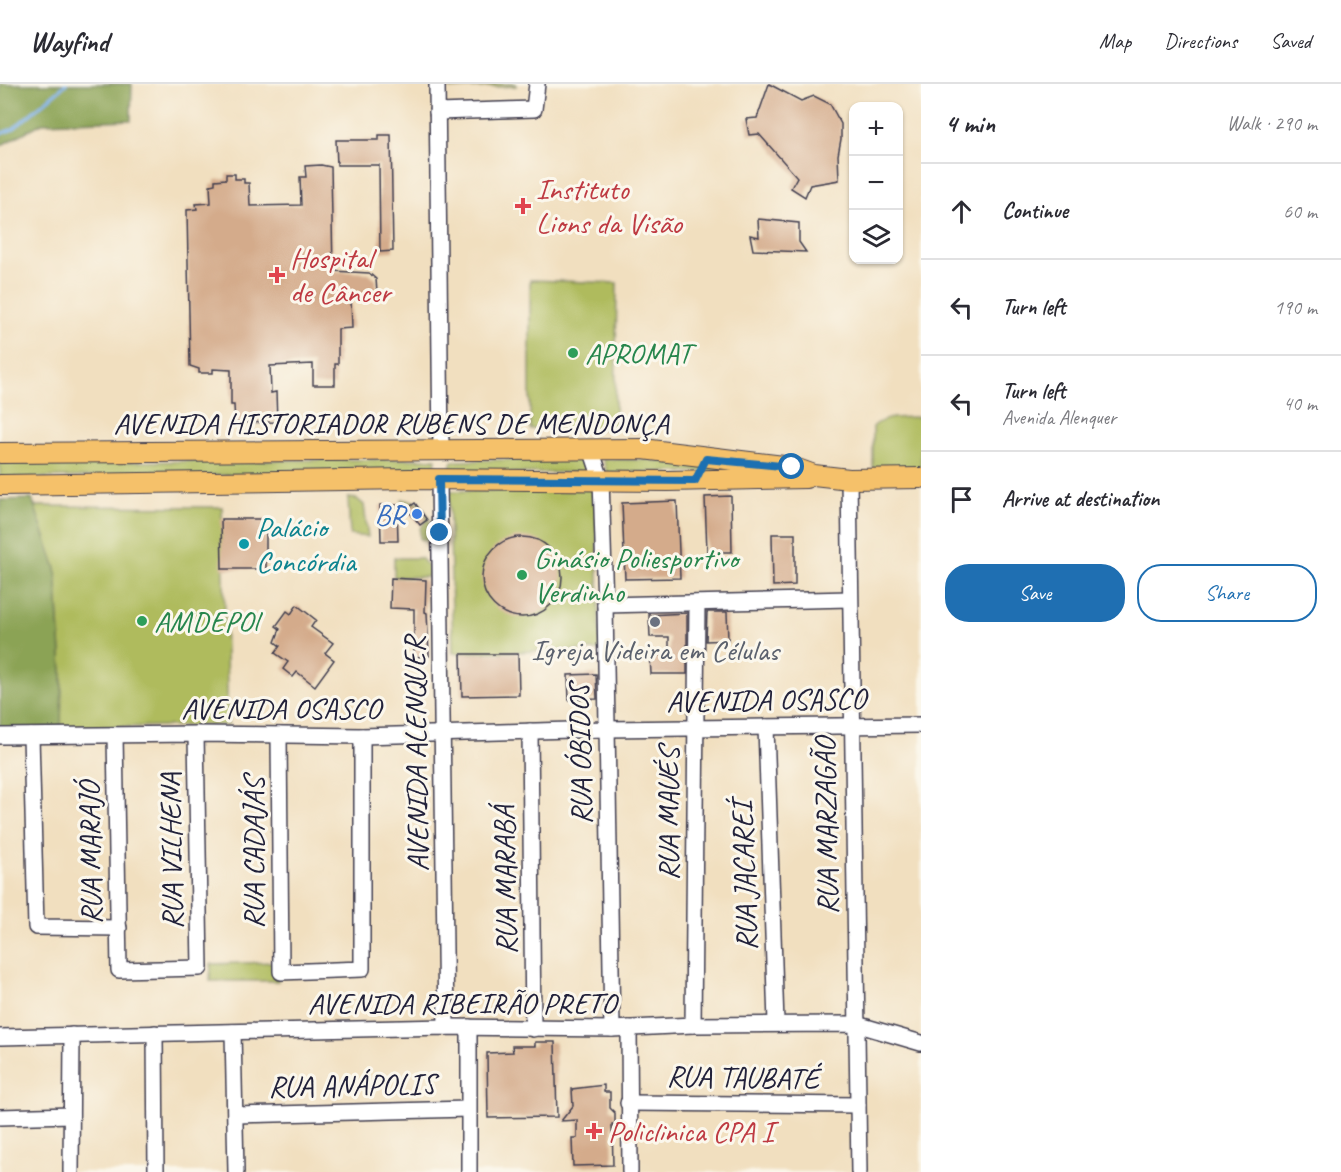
<!DOCTYPE html>
<meta charset="utf-8">
<style>
:root{--surface:#fff;--page:#f2f2f3;--text:#2b2b33;--muted:#7c7c81;--line:#e1e1e2;--accent:#1f6fb2}
body{margin:0;font-family:Caveat,sans-serif;background:var(--page);color:var(--text)}
.controls{position:absolute;right:18px;top:18px;display:grid;overflow:hidden;border-radius:12px;box-shadow:0 2px 4px #0004}
.controls button{width:54px;height:54px;display:grid;place-items:center;padding:0;border:0;border-bottom:2px solid var(--line);background:var(--surface);color:var(--text);font:30px sans-serif}
.stop{position:absolute;width:18px;height:18px;margin:-14px;border:4px solid #1f6fb2;border-radius:50%;background:#fff}
.stop.end{background:#1f6fb2;border-color:#fff;box-shadow:0 2px 6px #0008}
.list{margin:0;padding:0;list-style:none}
h2{display:flex;justify-content:space-between;align-items:center;height:78px;margin:0;padding:0 24px;font-size:26px}
h2 small{font-size:20px;font-weight:400;color:var(--muted)}
.list li{display:grid;grid-template-columns:39px 1fr auto;gap:18px;align-items:center;box-sizing:border-box;height:96px;padding:0 24px;border-top:2px solid var(--line)}
.list b{display:block;font-size:22px;white-space:nowrap}
.list p{margin:0;font-size:20px;white-space:nowrap;color:var(--muted)}
.list em{font-size:20px;font-style:normal;color:var(--muted)}
.actions{display:flex;gap:12px;padding:18px 24px}
.actions a{flex:1;padding:14px 0;border:2px solid var(--accent);border-radius:24px;text-align:center;font-size:21px;color:var(--accent)}
.actions .main{background:var(--accent);color:#fff}
.icon{flex:none;width:33px;height:33px;fill:none;stroke:currentColor;stroke-width:2;stroke-linecap:round;stroke-linejoin:round}
.map{position:relative;flex:none;width:921px;height:1088px;overflow:hidden}
header{display:flex;align-items:center;gap:36px;box-sizing:border-box;height:84px;padding:0 30px;background:var(--surface);border-bottom:2px solid var(--line)}
header strong{font-size:28px}
nav{display:flex;gap:33px;margin-inline-start:auto;font-size:21px}
main{display:flex}
aside{flex:1;background:var(--surface)}
.map>svg:first-child{display:block}
</style>
<header>
<strong>Wayfind</strong>
<nav><a>Map</a><a>Directions</a><a>Saved</a></nav>
</header>
<main>
<div class="map">
<svg width="921" height="1088" viewBox="0 0 921 1088">
<rect width="100%" height="100%" fill="#fbf7ec"/>
<filter id="ink" filterUnits="userSpaceOnUse"><feTurbulence type="fractalNoise" baseFrequency=".0167" numOctaves="2"/><feDisplacementMap in="SourceGraphic" scale="12" xChannelSelector="R" yChannelSelector="G"/><feConvolveMatrix kernelMatrix="1 2 1 2 8 2 1 2 1" color-interpolation-filters="sRGB"/></filter>
<filter id="wash" filterUnits="userSpaceOnUse"><feTurbulence type="fractalNoise" baseFrequency=".008" numOctaves="4" result="noise"/><feDisplacementMap in="SourceGraphic" scale="24" xChannelSelector="R" yChannelSelector="G"/><feGaussianBlur stdDeviation="1.35" result="paint"/><feColorMatrix in="noise" values="0 0 0 0 0 0 0 0 0 0 0 0 0 0 0 0 0 1.4 0 .05"/><feComposite in="paint" operator="in"/></filter>
<g filter="url(#wash)">
<rect width="100%" height="100%" fill="#f1dfbf"/>
<g fill="#afbb5d" stroke="#686e4c" stroke-width="1.5">
<path d="M 450,0 L 516,0 L 516,2 L 450,5 Z"/>
<path d="M 530,196 L 617,199 L 615,345 L 530,345 Z"/>
<path d="M 921,333 L 921,387 L 876,386 L 873,383 L 873,343 C 884,331 905,334 921,333 Z"/>
<path d="M 583,374 L 588,376 L 590,388 L 448,390 L 452,377 Z"/>
<path d="M 436,375 L 434,389 L 0,394 L 0,379 Z"/>
<path d="M 603,375 L 650,376 L 743,387 L 607,389 Z"/>
<path d="M 596,405 L 600,566 L 453,569 L 449,407 Z"/>
<path d="M 348,414 L 357,415 L 364,421 L 368,453 L 350,451 Z"/>
<path d="M 402,415 L 419,419 L 429,433 L 431,452 L 427,456 L 420,455 L 420,445 L 427,436 L 415,419 L 407,425 L 402,422 Z"/>
<path d="M 34,422 L 222,423 L 228,641 L 61,644 L 62,589 L 56,485 Z"/>
<path d="M 394,474 L 421,474 L 429,483 L 429,493 L 394,493 Z"/>
<path d="M 277,878 L 278,897 L 210,897 L 211,880 Z"/>
</g>
<g fill="#8ba354" stroke="#566248" stroke-width="1.5">
<path d="M 0,0 L 132,0 L 131,36 L 42,39 L 0,62 Z"/>
<path d="M 32,415 L 56,485 L 62,589 L 61,644 L 0,652 L 0,416 Z"/>
</g>
<g fill="none" stroke-linecap="round" stroke-linejoin="round">
<path stroke="#80b3ed" stroke-width="3" d="M 0,50 L 13,45 L 66,0"/>
</g>
<g id="blocks">
<g fill="#d4ab8b">
<path d="M 769,0 L 801,17 L 814,12 L 830,20 L 841,40 L 841,55 L 838,71 L 839,96 L 810,101 L 805,113 L 791,104 L 797,93 L 759,50 L 749,51 L 746,35 L 757,34 Z"/>
<path d="M 379,51 L 391,51 L 393,167 L 380,168 L 379,81 L 337,81 L 336,56 L 379,56 Z"/>
<path d="M 321,81 L 331,83 L 333,187 L 369,189 L 376,195 L 377,208 L 367,216 L 351,215 L 352,244 L 338,245 L 338,280 L 335,280 L 335,301 L 313,301 L 313,280 L 270,282 L 271,309 L 276,308 L 277,338 L 235,339 L 234,321 L 231,321 L 231,286 L 213,285 L 213,289 L 199,289 L 199,285 L 190,282 L 187,126 L 197,125 L 196,120 L 211,119 L 210,101 L 215,100 L 215,96 L 226,95 L 226,90 L 235,90 L 235,95 L 244,95 L 244,99 L 249,99 L 250,122 L 301,121 L 300,93 L 306,93 L 305,82 Z"/>
<path d="M 758,135 L 799,139 L 799,158 L 806,168 L 753,166 L 750,151 L 759,153 Z"/>
<path d="M 731,412 L 732,468 L 707,468 L 705,413 Z"/>
<path d="M 677,417 L 680,494 L 625,495 L 622,419 Z"/>
<path d="M 415,419 L 427,436 L 420,441 L 407,425 Z"/>
<path d="M 380,421 L 397,421 L 398,457 L 381,457 Z"/>
<path d="M 221,435 L 266,435 L 266,485 L 222,485 Z"/>
<path d="M 772,450 L 795,450 L 795,501 L 773,502 Z"/>
<circle cx="522" cy="493" r="40"/>
<path d="M 391,494 L 426,496 L 425,528 L 427,529 L 429,572 L 414,573 L 414,525 L 390,524 Z"/>
<path d="M 297,521 L 316,536 L 311,543 L 333,559 L 325,569 L 334,576 L 315,602 L 297,588 L 293,593 L 283,585 L 288,578 L 275,569 L 280,562 L 275,558 L 280,545 L 276,542 L 287,527 L 291,530 Z"/>
<path d="M 707,528 L 727,528 L 728,556 L 706,557 Z"/>
<path d="M 687,529 L 687,590 L 651,590 L 650,571 L 669,571 L 669,553 L 650,553 L 649,531 Z"/>
<path d="M 461,570 L 518,570 L 519,611 L 462,612 Z"/>
<path d="M 596,590 L 597,615 L 569,616 L 568,591 Z"/>
<path d="M 535,958 L 555,958 L 557,1033 L 488,1034 L 487,969 L 513,968 L 512,962 L 535,962 Z"/>
<path d="M 604,1001 L 604,1008 L 610,1008 L 610,1024 L 615,1029 L 615,1040 L 612,1040 L 613,1081 L 573,1082 L 572,1054 L 577,1054 L 577,1036 L 561,1037 L 573,1022 L 572,1005 Z"/>
</g>
</g>
</g>
<g filter="url(#ink)">
<use href="#blocks" fill-opacity="0" stroke="#413e4f" stroke-width="1.5"/>
<g fill="none" stroke-linecap="round" stroke-linejoin="round">
<defs>
<g id="minor">
<path d="M 437,0 L 441,367"/>
<path d="M 437,28 L 534,25 L 537,0"/>
<path d="M 591,365 L 601,395 L 605,521 L 612,945"/>
<path d="M 439,395 L 446,943"/>
<path d="M 849,395 L 859,1088"/>
<path d="M 605,521 L 850,515"/>
<path d="M 766,643 L 776,939"/>
<path d="M 530,647 L 533,945"/>
<path d="M 115,651 L 119,886 L 200,884 L 196,650"/>
<path d="M 279,651 L 281,888 L 362,885 L 362,652"/>
<path d="M 0,652 L 196,650 L 362,652 L 606,645 L 921,641"/>
<path d="M 31,652 L 36,843 L 119,844"/>
<path d="M 693,941 L 697,519"/>
<path d="M 629,944 L 630,1088"/>
<path d="M 233,948 L 236,1088"/>
<path d="M 155,949 L 156,1088"/>
<path d="M 0,953 L 446,943 L 612,945 L 693,941 L 856,940 L 921,959"/>
<path d="M 628,1019 L 858,1021"/>
<path d="M 237,1031 L 468,1025"/>
<path d="M 0,1033 L 71,1031"/>
<path d="M 71,1088 L 72,951"/>
<path d="M 469,1088 L 469,943"/>
</g>
<g id="major">
<path d="M 0,369 L 643,365 L 792,383 L 814,391 L 849,395 L 921,394"/>
<path d="M 0,401 L 410,395 L 668,397 L 806,394"/>
</g>
</defs>
<use href="#minor" stroke="#413e4f" stroke-width="18"/>
<use href="#major" stroke="#413e4f" stroke-width="22"/>
<use href="#minor" stroke="#fff" stroke-width="15"/>
<use href="#major" stroke="#f5c16b" stroke-width="20"/>
</g>
</g>
<g fill="none" stroke-linecap="round" stroke-linejoin="round" filter="url(#ink)">
<path stroke="#1f6fb2" stroke-width="8" d="M 440,449 L 439,395 L 695,397 L 706,375 L 792,383"/>
</g>
<g fill="#e0444e" stroke="#fbf7ec" stroke-width="2">
<path d="M520 113h6v6h6v6h-6v6h-6v-6h-6v-6h6z"/>
<path d="M274 182h6v6h6v6h-6v6h-6v-6h-6v-6h6z"/>
<path d="M591 1038h6v6h6v6h-6v6h-6v-6h-6v-6h6z"/>
</g>
<g fill="#2e9e5b" stroke="#fbf7ec" stroke-width="2">
<circle cx="573" cy="269" r="6"/>
<circle cx="522" cy="491" r="6"/>
<circle cx="142" cy="537" r="6"/>
</g>
<circle fill="#3f7fe0" stroke="#fbf7ec" stroke-width="2" cx="417" cy="430" r="6"/>
<circle fill="#0f9aa8" stroke="#fbf7ec" stroke-width="2" cx="244" cy="460" r="6"/>
<circle fill="#6b7280" stroke="#fbf7ec" stroke-width="2" cx="655" cy="538" r="6"/>
<g text-anchor="middle" stroke-width="6" stroke-linejoin="round" paint-order="stroke">
<g font-size="30" fill="#be3a42" stroke="#fbf7ec" text-anchor="start">
<text x="536" y="115">Instituto<tspan x="536" dy="34">Lions da Visão</tspan></text>
<text x="290" y="184">Hospital<tspan x="290" dy="34">de Câncer</tspan></text>
<text x="608" y="1057">Policlinica CPA I</text>
</g>
<g font-size="30" fill="#27864d" stroke="#fbf7ec" text-anchor="start">
<text x="585" y="279">APROMAT</text>
<text x="534" y="484">Ginásio Poliesportivo<tspan x="534" dy="34">Verdinho</tspan></text>
<text x="154" y="547">AMDEPOl</text>
</g>
<g font-size="30" fill="#22223b" stroke="#fbf7ec">
<text x="391" y="349">AVENIDA HISTORIADOR RUBENS DE MENDONÇA</text>
<text transform="translate(766 616) rotate(-1)" y="10">AVENIDA OSASCO</text>
<text x="281" y="634">AVENIDA OSASCO</text>
<text transform="translate(416 670) rotate(-91)" y="10">AVENIDA ALENQUER</text>
<text transform="translate(580 670) rotate(-91)" y="10">RUA ÓBIDOS</text>
<text transform="translate(668 730) rotate(-90)" y="10">RUA MAUÉS</text>
<text transform="translate(826 742) rotate(-91)" y="10">RUA MARZAGÃO</text>
<text transform="translate(171 767) rotate(-91)" y="10">RUA VILHENA</text>
<text transform="translate(90 769) rotate(-91)" y="10">RUA MARAJÓ</text>
<text transform="translate(253 769) rotate(-90)" y="10">RUA CADAJÁS</text>
<text transform="translate(744 792) rotate(-92)" y="10">RUA JACAREÍ</text>
<text transform="translate(505 796) rotate(-91)" y="10">RUA MARABÁ</text>
<text x="462" y="929">AVENIDA RIBEIRÃO PRETO</text>
<text transform="translate(743 993) rotate(1)" y="10">RUA TAUBATÉ</text>
<text transform="translate(352 1001) rotate(-1)" y="10">RUA ANÁPOLIS</text>
</g>
<g font-size="30" fill="#366cbe" stroke="#fbf7ec" text-anchor="end">
<text x="405" y="440">BR</text>
</g>
<g font-size="30" fill="#0d838f" stroke="#fbf7ec" text-anchor="start">
<text x="256" y="453">Palácio<tspan x="256" dy="34">Concórdia</tspan></text>
</g>
<g font-size="30" fill="#5b616d" stroke="#fbf7ec">
<text x="655" y="576">Igreja Videira em Células</text>
</g>
</g>
</svg>
<div class="controls">
<button>+</button>
<button>−</button>
<button><svg class="icon" aria-label="layers" viewBox="0 0 24 24"><path d="M12 4l9 5-9 5-9-5zM3 14l9 5 9-5"/></svg></button>
</div>
<div class="stop" style="left:792px;top:383px"></div>
<div class="stop end" style="left:440px;top:449px"></div>
</div>
<aside>
<h2>4 min<small>Walk · 290 m</small></h2>
<ul class="list">
<li><svg class="icon" aria-label="ahead" viewBox="0 0 24 24"><path d="M12 20V5M6 11l6-6 6 6"/></svg><div><b>Continue</b></div><em>60 m</em></li>
<li><svg class="icon" aria-label="left" viewBox="0 0 24 24"><path d="M17 20v-9H6M10 6l-5 5 5 5"/></svg><div><b>Turn left</b></div><em>190 m</em></li>
<li><svg class="icon" aria-label="left" viewBox="0 0 24 24"><path d="M17 20v-9H6M10 6l-5 5 5 5"/></svg><div><b>Turn left</b><p>Avenida Alenquer</p></div><em>40 m</em></li>
<li><svg class="icon" aria-label="arrive" viewBox="0 0 24 24"><path d="M6 21V4h12l-3 4 3 4H6"/></svg><div><b>Arrive at destination</b></div></li>
</ul>
<div class="actions"><a class="main">Save</a><a>Share</a></div>
</aside>
</main>
